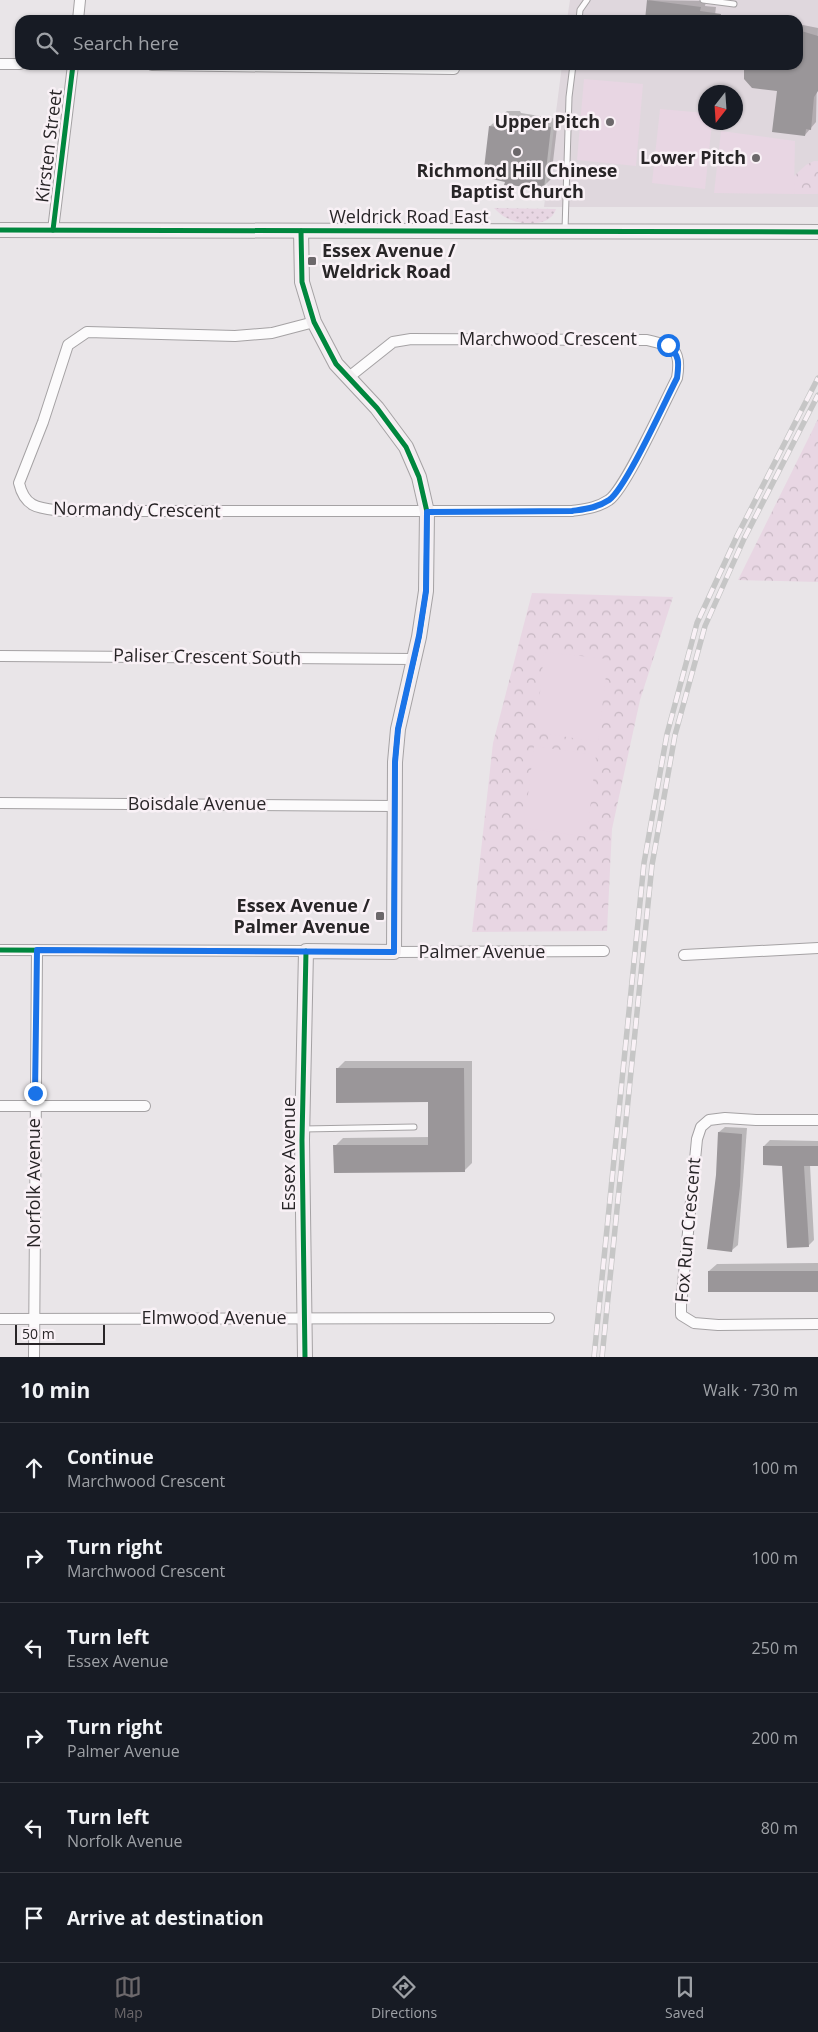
<!DOCTYPE html>
<meta charset="utf-8">
<style>
:root{--surface:#171b24;--page:#242831;--text:#f1f3f6;--muted:#9ea1a6;--line:#363941;--accent:#6c686b}
body{margin:0;font-family:"Open Sans",sans-serif;background:var(--page);color:var(--text)}
.compass{position:absolute;left:698px;top:85px;width:45px;height:45px;border-radius:50%;background:var(--surface);box-shadow:0 1px 4px #0004;rotate:197deg}
.scale{position:absolute;left:15px;bottom:12px;width:90px;box-sizing:border-box;padding-left:5px;border:2px solid #282527;border-top:0;font-size:14px;line-height:18px;white-space:nowrap;color:#282527;-webkit-text-stroke:4px #f9f1f6;paint-order:stroke}
.stop{position:absolute;width:15px;height:15px;margin:-11px;border:4px solid #1a73e8;border-radius:50%;background:#fff}
.stop.end{background:#1a73e8;border-color:#fff;box-shadow:0 1px 5px #0008}
.list{margin:0;padding:0;list-style:none}
h2{display:flex;justify-content:space-between;align-items:center;height:65px;margin:0;padding:0 20px;font-size:21px}
h2 small{font-size:16px;font-weight:400;color:var(--muted)}
.list li{display:grid;grid-template-columns:32px 1fr auto;gap:15px;align-items:center;box-sizing:border-box;height:90px;padding:0 20px;border-top:1px solid var(--line)}
.list b{display:block;font-size:19px;white-space:nowrap}
.list p{margin:0;font-size:16px;white-space:nowrap;color:var(--muted)}
.list em{font-size:16px;font-style:normal;color:var(--muted)}
.icon{flex:none;width:28px;height:28px;fill:none;stroke:currentColor;stroke-width:2;stroke-linecap:round;stroke-linejoin:round}
.map{position:relative;flex:none;width:818px;height:1357px;overflow:hidden}
.search{position:absolute;background:var(--surface);box-shadow:0 1px 4px #0004;left:15px;right:15px;top:15px;height:55px;display:flex;align-items:center;gap:12px;box-sizing:border-box;padding:0 18px;border-radius:15px;color:var(--muted);font-size:19px}
.sheet{height:605px;background:var(--surface)}
nav{display:flex;justify-content:space-around;align-items:center;box-sizing:border-box;height:70px;border-top:1px solid var(--line);background:var(--surface);font-size:14px;color:var(--muted)}
nav a{display:grid;justify-items:center;gap:2px}
nav .on{color:var(--accent)}
.map>svg:first-child{display:block}
</style>
<div class="map">
<svg width="818" height="1357" viewBox="0 0 818 1357">
<defs>
<pattern id="grass-dots" width="8" height="8" patternUnits="userSpaceOnUse" patternTransform="scale(1.25)"><rect width="8" height="8" fill="#e8d6e3"/><path d="M2 2h.1M6 6h.1" fill="none" stroke="#c7b8c3" stroke-width="1.8" stroke-linecap="round"/></pattern>
<pattern id="park-crowns" width="20" height="18" patternUnits="userSpaceOnUse" patternTransform="scale(1.25)"><rect width="20" height="18" fill="#e8d6e3"/><path d="M2 6a3 3 0 1 1 6 0M12 15a3 3 0 1 1 6 0" fill="none" stroke="#c7b8c3"/></pattern>
</defs>
<rect width="100%" height="100%" fill="#e9e5e8"/>
<path fill="#dfd7dd" fill-rule="evenodd" d="M 570,0 L 818,0 L 818,207 L 544,207 L 562,65 L 798,65 L 798,20 L 567,20 ZM 706,92 L 736,92 L 736,122 L 706,122 Z"/>
<path fill="url(#grass-dots)" d="M 494,208 L 556,209 C 551,227 521,226 507,218 C 502,216 498,212 494,208 Z"/>
<g fill="url(#park-crowns)">
<path d="M 814,161 L 818,161 L 818,194 L 794,194 L 794,176 L 806,165 Z"/>
<path d="M 818,419 L 818,582 L 738,580 Z"/>
<path d="M 532,593 L 673,597 L 640,700 L 612,829 L 607,931 L 472,932 L 493,743 Z"/>
</g>
<g fill="#e8d6e3">
<path d="M 584,79 L 643,84 L 636,166 L 577,160 Z"/>
<path d="M 660,109 L 705,113 L 706,122 L 712,123 L 705,189 L 652,183 Z"/>
<path d="M 721,131 L 795,141 L 794,194 L 714,193 Z"/>
<path d="M 544,652 L 608,659 L 598,742 L 536,732 Z"/>
<path d="M 534,746 L 596,755 L 587,837 L 524,828 Z"/>
</g>
<g fill="#0003">
<path d="M 649,0 L 706,1 L 705,6 L 716,7 L 715,15 L 756,20 L 646,20 Z"/>
<path d="M 798,24 L 818,28 L 816,122 L 805,135 L 778,90 L 745,69 L 717,65 L 798,65 Z"/>
<path d="M 507,111 L 520,111 L 521,113 L 558,119 L 551,179 L 543,187 L 490,126 Z"/>
<path d="M 345,1061 L 472,1061 L 472,1163 L 464,1171 L 335,1146 L 343,1138 L 430,1137 L 429,1101 L 337,1069 Z"/>
<path d="M 725,1127 L 747,1128 L 738,1245 L 732,1250 L 717,1175 L 719,1132 Z"/>
<path d="M 770,1140 L 818,1141 L 818,1165 L 810,1165 L 814,1240 L 808,1246 L 784,1164 L 764,1146 Z"/>
<path d="M 818,1263 L 818,1290 L 709,1271 L 717,1264 Z"/>
</g>
<g fill="#9a9699">
<path d="M 647,0 L 701,7 L 700,11 L 721,14 L 720,20 L 645,20 Z"/>
<path d="M 798,30 L 818,36 L 818,91 L 814,97 L 811,130 L 806,129 L 805,136 L 772,132 L 777,91 L 752,88 L 744,79 L 744,65 L 798,65 Z"/>
<path d="M 498,118 L 509,120 L 512,118 L 514,121 L 551,127 L 544,188 L 504,185 L 505,182 L 483,177 L 489,126 L 497,127 Z"/>
<path d="M 336,1068 L 464,1068 L 465,1172 L 334,1173 L 333,1145 L 428,1145 L 428,1102 L 336,1103 Z"/>
<path d="M 718,1132 L 742,1134 L 740,1186 L 732,1252 L 707,1249 L 716,1175 Z"/>
<path d="M 763,1146 L 818,1146 L 818,1166 L 804,1166 L 809,1247 L 787,1248 L 782,1166 L 763,1165 Z"/>
<rect x="708" y="1271" width="110" height="21"/>
</g>
<g fill="none" stroke-linecap="round" stroke-linejoin="round">
<defs>
<g id="lane">
<path d="M 703,0 L 734,4"/>
<path d="M 579,20 L 580,10 L 587,0"/>
<path d="M 565,230 L 569,97 L 573,65"/>
<path d="M 303,1129 L 414,1127"/>
</g>
<g id="street">
<path d="M 78,20 L 80,0"/>
<path d="M 0,64 L 20,64"/>
<path d="M 152,65 L 454,69"/>
<path d="M 53,230 L 73,65"/>
<path d="M 314,322 L 272,333 L 235,336 L 87,332 L 68,345 L 43,422 L 19,483 C 25,509 40,508 63,511 L 572,511 C 585,509 597,508 609,500 C 626,488 665,401 677,378 C 682,349 673,346 647,340 L 411,339 L 393,342 L 349,377"/>
<path d="M 0,656 L 413,659"/>
<path d="M 0,803 L 394,806"/>
<path d="M 0,950 L 306,951"/>
<path d="M 394,952 L 604,951"/>
<path d="M 684,955 L 818,948"/>
<path d="M 0,1106 L 145,1106"/>
<path d="M 818,1120 L 756,1120 L 725,1118 L 709,1120 L 701,1127 L 697,1139 L 681,1305 L 681,1315 L 694,1323 L 718,1325 L 818,1324"/>
<path d="M 0,1319 L 549,1318"/>
<path d="M 34,1357 L 37,950"/>
</g>
<g id="secondary">
<path d="M 0,230 L 818,232"/>
<path d="M 301,231 L 302,282 L 314,322 L 336,364 L 377,408 L 406,447 L 419,477 L 427,512 L 426,591 L 419,637 L 398,729 L 395,762 L 394,952 L 306,951 L 302,1140 L 305,1357"/>
</g>
</defs>
<use href="#lane" stroke="#a5a2a4" stroke-width="7"/>
<use href="#street" stroke="#a5a2a4" stroke-width="12"/>
<use href="#secondary" stroke="#a5a2a4" stroke-width="16"/>
<use href="#lane" stroke="#fcfbfc" stroke-width="5"/>
<use href="#street" stroke="#fcfbfc" stroke-width="10"/>
<use href="#secondary" stroke="#f2eef1" stroke-width="14"/>
<defs>
<g id="rail">
<path d="M 594,1357 L 644,863 L 667,734 L 697,623 L 737,536 L 818,378"/>
<path d="M 602,1357 L 652,865 L 675,735 L 705,626 L 744,539 L 818,395"/>
</g>
</defs>
<use href="#rail" stroke="#c6c6c6" stroke-width="5.5"/>
<use href="#rail" stroke="#f9f1f6" stroke-width="4" stroke-dasharray="11" stroke-linecap="butt"/>
<defs>
<g id="cycleway">
<path d="M 0,230 L 818,232"/>
<path d="M 53,230 L 73,65"/>
<path d="M 0,950 L 394,952 L 395,762 L 398,729 L 419,637 L 426,591 L 427,512 L 419,477 L 406,447 L 377,408 L 336,364 L 314,322 L 302,282 L 301,231"/>
<path d="M 305,1357 L 302,1140 L 306,951"/>
</g>
</defs>
<use href="#cycleway" stroke="#f9f1f6" stroke-width="8"/>
<use href="#cycleway" stroke="#00873e" stroke-width="5"/>
</g>
<g fill="none" stroke-linecap="round" stroke-linejoin="round">
<path stroke="#1a73e8" stroke-width="6" d="M 35,1093 L 37,950 L 394,952 L 395,762 L 398,729 L 419,636 L 426,591 L 427,512 L 572,511 C 585,509 597,508 609,500 C 626,488 665,401 677,378 C 679,363 680,356 668,345"/>
</g>
<g fill="#6c686b" stroke="#f9f1f6" stroke-width="2">
<circle cx="610" cy="122" r="5"/>
<circle cx="517" cy="152" r="5"/>
<circle cx="756" cy="158" r="5"/>
<rect x="307" y="256" width="10" height="10" rx="2.5"/>
<rect x="375" y="911" width="10" height="10" rx="2.5"/>
</g>
<g text-anchor="middle" stroke-width="5" stroke-linejoin="round" paint-order="stroke">
<g font-size="18" font-weight="bold" fill="#282527" stroke="#f9f1f6" text-anchor="end">
<text x="600" y="128">Upper Pitch</text>
<text x="746" y="164">Lower Pitch</text>
<text x="517" y="177" text-anchor="middle">Richmond Hill Chinese<tspan x="517" dy="21">Baptist Church</tspan></text>
<text x="322" y="257" text-anchor="start">Essex Avenue /<tspan x="322" dy="21">Weldrick Road</tspan></text>
<text x="370" y="912">Essex Avenue /<tspan x="370" dy="21">Palmer Avenue</tspan></text>
</g>
<g font-size="18" fill="#282527" stroke="#f9f1f6">
<text transform="translate(49 146) rotate(-83)" y="6">Kirsten Street</text>
<text x="409" y="223">Weldrick Road East</text>
<text x="548" y="345">Marchwood Crescent</text>
<text transform="translate(137 510) rotate(1)" y="6">Normandy Crescent</text>
<text transform="translate(207 657) rotate(1)" y="6">Paliser Crescent South</text>
<text x="197" y="810">Boisdale Avenue</text>
<text x="482" y="958">Palmer Avenue</text>
<text transform="translate(289 1154) rotate(-90)" y="6">Essex Avenue</text>
<text transform="translate(34 1183) rotate(-90)" y="6">Norfolk Avenue</text>
<text transform="translate(688 1230) rotate(-85)" y="6">Fox Run Crescent</text>
<text x="214" y="1324">Elmwood Avenue</text>
</g>
</g>
</svg>
<svg class="compass" viewBox="-18 -18 36 36"><path d="M0-13l5 13h-10z" fill="#e53935"/><path d="M0 13l5-13h-10z" fill="#9ea1a6"/></svg>
<div class="scale">50 m</div>
<div class="stop" style="left:668px;top:345px"></div>
<div class="stop end" style="left:35px;top:1093px"></div>
<div class="search"><svg class="icon" aria-label="search" viewBox="0 0 24 24"><circle cx="10" cy="10" r="6"/><path d="M15 15l6 6"/></svg>Search here</div>
</div>
<section class="sheet">
<h2>10 min<small>Walk · 730 m</small></h2>
<ul class="list">
<li><svg class="icon" aria-label="ahead" viewBox="0 0 24 24"><path d="M12 20V5M6 11l6-6 6 6"/></svg><div><b>Continue</b><p>Marchwood Crescent</p></div><em>100 m</em></li>
<li><svg class="icon" aria-label="right" viewBox="0 0 24 24"><path d="M7 20v-9h11M14 6l5 5-5 5"/></svg><div><b>Turn right</b><p>Marchwood Crescent</p></div><em>100 m</em></li>
<li><svg class="icon" aria-label="left" viewBox="0 0 24 24"><path d="M17 20v-9H6M10 6l-5 5 5 5"/></svg><div><b>Turn left</b><p>Essex Avenue</p></div><em>250 m</em></li>
<li><svg class="icon" aria-label="right" viewBox="0 0 24 24"><path d="M7 20v-9h11M14 6l5 5-5 5"/></svg><div><b>Turn right</b><p>Palmer Avenue</p></div><em>200 m</em></li>
<li><svg class="icon" aria-label="left" viewBox="0 0 24 24"><path d="M17 20v-9H6M10 6l-5 5 5 5"/></svg><div><b>Turn left</b><p>Norfolk Avenue</p></div><em>80 m</em></li>
<li><svg class="icon" aria-label="arrive" viewBox="0 0 24 24"><path d="M6 21V4h12l-3 4 3 4H6"/></svg><div><b>Arrive at destination</b></div></li>
</ul>
</section>
<nav>
<a class="on"><svg class="icon" aria-label="map" viewBox="0 0 24 24"><path d="M3 6l6-2 6 2 6-2v14l-6 2-6-2-6 2zM9 4v14M15 6v14"/></svg>Map</a>
<a><svg class="icon" aria-label="directions" viewBox="0 0 24 24"><path d="M12 3l9 9-9 9-9-9zM9 14v-3h6M13 9l2 2-2 2"/></svg>Directions</a>
<a><svg class="icon" aria-label="saved" viewBox="0 0 24 24"><path d="M7 4h10v16l-5-4-5 4z"/></svg>Saved</a>
</nav>
